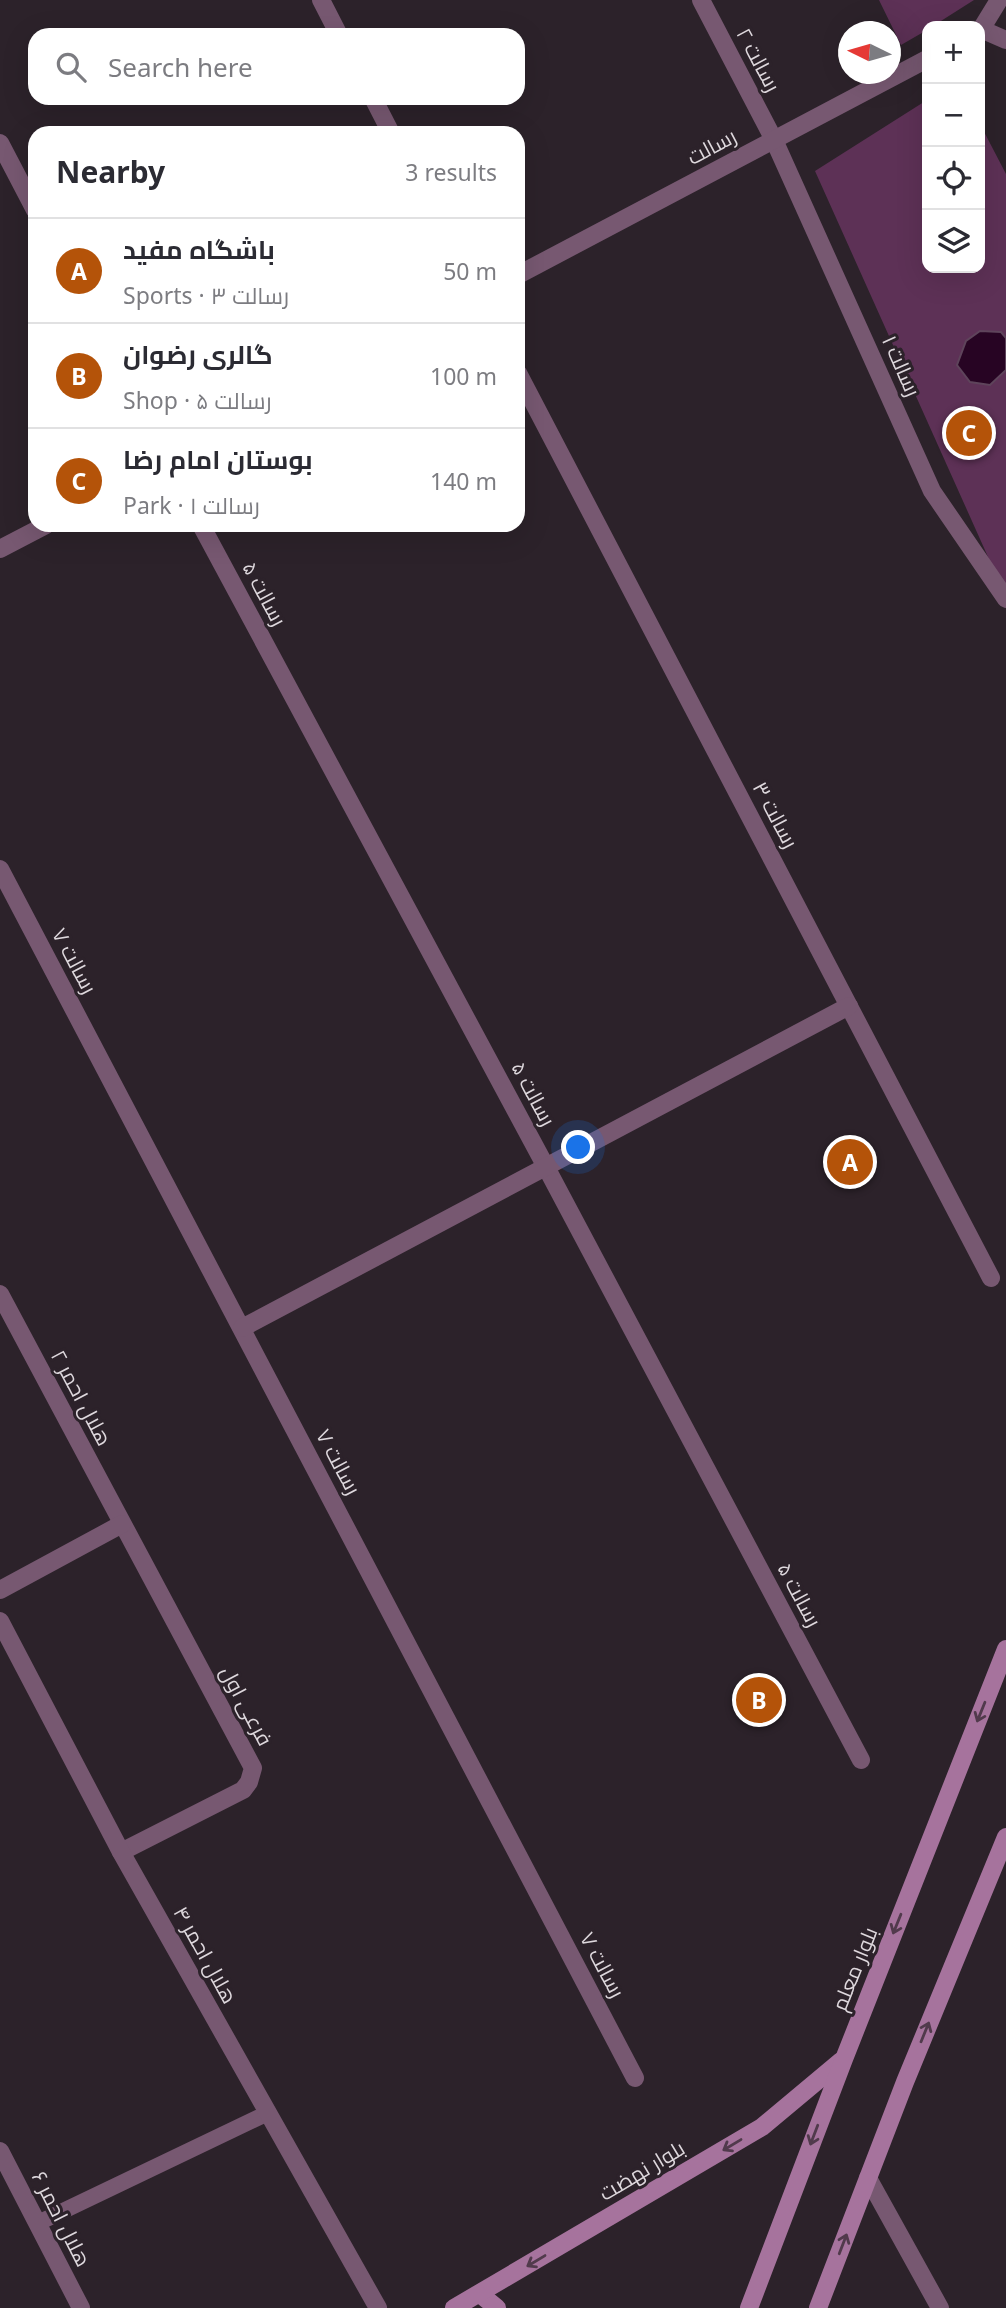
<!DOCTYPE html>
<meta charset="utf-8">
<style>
:root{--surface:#fff;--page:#f7f7f7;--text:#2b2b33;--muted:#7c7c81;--line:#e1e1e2;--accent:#b45309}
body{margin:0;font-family:"Noto Sans",Cairo,sans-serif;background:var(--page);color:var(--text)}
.controls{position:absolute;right:21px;top:21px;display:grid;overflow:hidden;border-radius:14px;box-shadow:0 7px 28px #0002}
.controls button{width:63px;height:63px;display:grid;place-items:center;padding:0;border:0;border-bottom:2px solid var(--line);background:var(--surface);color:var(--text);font:35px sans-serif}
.compass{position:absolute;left:838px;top:21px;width:63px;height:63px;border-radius:50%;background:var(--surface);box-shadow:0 7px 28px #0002;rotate:275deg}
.you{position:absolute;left:579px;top:1148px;width:24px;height:24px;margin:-18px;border:5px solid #fff;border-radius:50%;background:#1a73e8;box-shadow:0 0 0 10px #1a73e833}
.badge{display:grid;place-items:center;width:46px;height:46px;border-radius:50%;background:var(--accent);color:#fff;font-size:23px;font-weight:700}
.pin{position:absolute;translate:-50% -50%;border:4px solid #fff;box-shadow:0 2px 7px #0006}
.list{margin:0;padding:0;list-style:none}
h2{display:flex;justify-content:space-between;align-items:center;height:91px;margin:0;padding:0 28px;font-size:30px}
h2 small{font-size:23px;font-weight:400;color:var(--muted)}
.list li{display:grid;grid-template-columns:46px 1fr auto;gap:21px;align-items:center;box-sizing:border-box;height:105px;padding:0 28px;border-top:2px solid var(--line)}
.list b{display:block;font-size:26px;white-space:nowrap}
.list p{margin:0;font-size:23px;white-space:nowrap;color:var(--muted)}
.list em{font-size:23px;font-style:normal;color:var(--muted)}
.icon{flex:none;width:38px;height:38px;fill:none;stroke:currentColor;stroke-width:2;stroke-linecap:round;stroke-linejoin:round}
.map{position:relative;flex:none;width:1006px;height:2308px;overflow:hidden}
.search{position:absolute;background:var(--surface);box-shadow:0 7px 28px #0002;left:28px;top:28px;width:497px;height:77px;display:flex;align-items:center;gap:18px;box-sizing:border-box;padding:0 24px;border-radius:21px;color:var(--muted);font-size:26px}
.panel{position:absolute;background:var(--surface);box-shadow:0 7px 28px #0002;left:28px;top:126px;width:497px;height:406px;border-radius:21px}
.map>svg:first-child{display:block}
</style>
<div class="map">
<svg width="1006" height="2308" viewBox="0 0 1006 2308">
<rect width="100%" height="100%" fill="#2c222a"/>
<g fill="#5d3156">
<path d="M 879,0 L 974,0 L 933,26 L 927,26 L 927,30 L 901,45 Z"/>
<path d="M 927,100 L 927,268 L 980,268 L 980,124 L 1006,174 L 1006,597 L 815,171 Z"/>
</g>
<path fill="#270423" stroke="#5e445b" stroke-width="2" d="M 980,331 L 1001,332 L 1006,338 L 1006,370 L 990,385 L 970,382 L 957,365 L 966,341 Z"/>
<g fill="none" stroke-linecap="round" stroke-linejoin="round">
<path stroke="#775871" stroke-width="16" d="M 38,2223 L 268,2113"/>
<g stroke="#775871" stroke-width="18">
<path d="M 321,0 L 339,35"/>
<path d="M 701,0 L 774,140 L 932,491 L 1006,599"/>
<path d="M 983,30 L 1006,40"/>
<path d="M 980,31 L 999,0"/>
<path d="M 373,98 L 391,133"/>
<path d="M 0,143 L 35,210"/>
<path d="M 518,275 L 927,59"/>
<path d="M 518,373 L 991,1278"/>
<path d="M 201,525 L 546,1167 L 861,1760"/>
<path d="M 0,549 L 46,525"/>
<path d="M 0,869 L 635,2078"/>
<path d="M 0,1294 L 253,1768 L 249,1782 L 243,1790 L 121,1852"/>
<path d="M 242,1328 L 849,1006"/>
<path d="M 0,1590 L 122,1524"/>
<path d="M 0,1621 L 121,1852 L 378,2308"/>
<path d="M 0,2151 L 81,2308"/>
<path d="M 868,2178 L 940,2308"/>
</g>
<g stroke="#a6739d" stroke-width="18">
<path d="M 480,2294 L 497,2308"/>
<path d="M 454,2308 L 762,2127 L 841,2061"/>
<path d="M 749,2308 L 844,2059 L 1006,1649"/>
<path d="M 818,2308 L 905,2082 L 1006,1837"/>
</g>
</g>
<defs><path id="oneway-shaft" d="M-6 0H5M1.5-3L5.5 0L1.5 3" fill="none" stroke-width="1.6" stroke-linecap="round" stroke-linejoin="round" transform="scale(1.75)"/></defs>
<g stroke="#513a4c">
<use href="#oneway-shaft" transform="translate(981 1712) rotate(112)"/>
<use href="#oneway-shaft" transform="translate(897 1924) rotate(112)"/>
<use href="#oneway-shaft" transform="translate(925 2032) rotate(-68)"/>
<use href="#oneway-shaft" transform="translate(814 2135) rotate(111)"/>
<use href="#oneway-shaft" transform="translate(732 2145) rotate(149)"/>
<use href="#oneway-shaft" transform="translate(843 2244) rotate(-69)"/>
<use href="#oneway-shaft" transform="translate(536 2261) rotate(149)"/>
</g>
<g text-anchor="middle" stroke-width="6" stroke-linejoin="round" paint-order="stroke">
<g font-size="21" fill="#ded8dd" stroke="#2c222a">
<text transform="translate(758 60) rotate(62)" y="7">رسالت ۲</text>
<text transform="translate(712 147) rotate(-28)" y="7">رسالت</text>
<text transform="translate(901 366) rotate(66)" y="7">رسالت ۱</text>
<text transform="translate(264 594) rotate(62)" y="7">رسالت ۵</text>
<text transform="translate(775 815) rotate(62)" y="7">رسالت ۳</text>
<text transform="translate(74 961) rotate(62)" y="7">رسالت ۷</text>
<text transform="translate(533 1094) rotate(62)" y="7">رسالت ۵</text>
<text transform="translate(81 1398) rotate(62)" y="7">هلال احمر ۲</text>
<text transform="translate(338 1462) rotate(62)" y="7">رسالت ۷</text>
<text transform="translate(799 1595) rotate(62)" y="7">رسالت ۵</text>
<text transform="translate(246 1706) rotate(62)" y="7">فرعی اول</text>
<text transform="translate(205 1955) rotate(61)" y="7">هلال احمر ۴</text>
<text transform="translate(602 1965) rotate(62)" y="7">رسالت ۷</text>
<text transform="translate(855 1969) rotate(-68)" y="7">بلوار معلم</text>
<text transform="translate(642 2171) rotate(-31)" y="7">بلوار نهضت</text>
<text transform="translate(61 2219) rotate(63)" y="7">هلال احمر ۶</text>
</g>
</g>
</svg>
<div class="controls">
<button>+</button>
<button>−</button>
<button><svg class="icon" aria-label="locate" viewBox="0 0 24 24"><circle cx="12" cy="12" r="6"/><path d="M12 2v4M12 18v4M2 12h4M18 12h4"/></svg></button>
<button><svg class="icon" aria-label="layers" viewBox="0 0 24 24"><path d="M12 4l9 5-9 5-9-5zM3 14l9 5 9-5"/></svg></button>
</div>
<svg class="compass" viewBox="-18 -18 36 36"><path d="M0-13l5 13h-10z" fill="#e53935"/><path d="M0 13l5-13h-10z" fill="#7c7c81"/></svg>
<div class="you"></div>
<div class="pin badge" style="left:850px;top:1162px">A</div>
<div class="pin badge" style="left:759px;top:1700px">B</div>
<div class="pin badge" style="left:969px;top:433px">C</div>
<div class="search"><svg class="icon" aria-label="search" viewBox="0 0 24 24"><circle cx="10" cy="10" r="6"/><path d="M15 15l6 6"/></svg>Search here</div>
<section class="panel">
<h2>Nearby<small>3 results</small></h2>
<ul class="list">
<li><span class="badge">A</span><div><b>باشگاه مفید</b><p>Sports · رسالت ۳</p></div><em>50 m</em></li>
<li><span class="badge">B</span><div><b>گالری رضوان</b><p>Shop · رسالت ۵</p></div><em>100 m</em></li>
<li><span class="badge">C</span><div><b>بوستان امام رضا</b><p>Park · رسالت ۱</p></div><em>140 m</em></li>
</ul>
</section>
</div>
